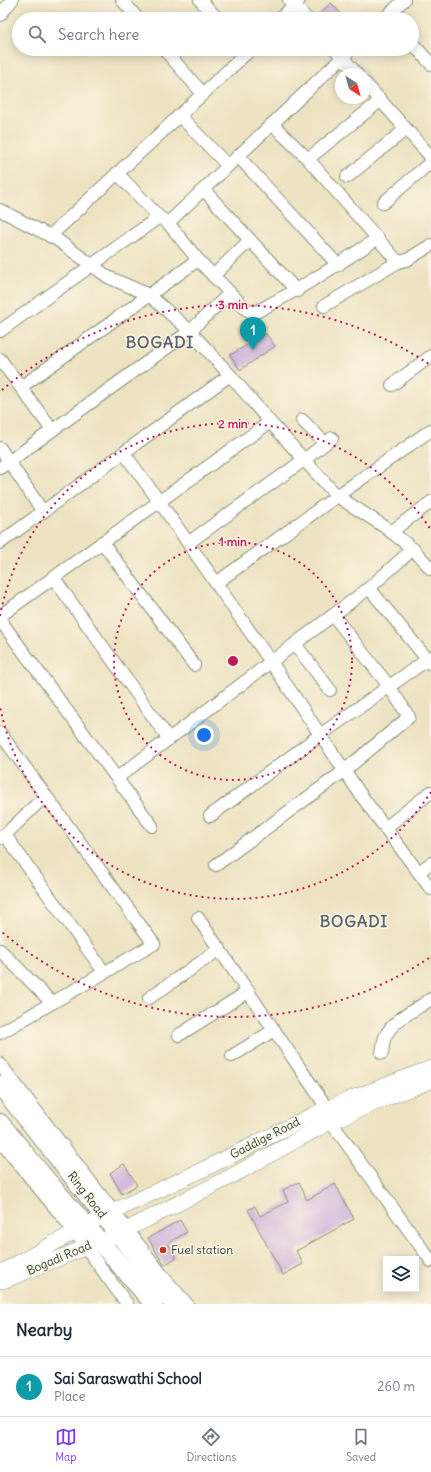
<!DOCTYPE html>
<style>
:root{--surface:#fff;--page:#f2f2f3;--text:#1f2937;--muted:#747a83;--line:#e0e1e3;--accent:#7c3aed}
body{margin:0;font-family:Delius,sans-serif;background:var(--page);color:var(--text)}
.controls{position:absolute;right:12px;bottom:12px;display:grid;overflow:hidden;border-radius:0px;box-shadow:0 2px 10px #0003}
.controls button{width:36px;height:36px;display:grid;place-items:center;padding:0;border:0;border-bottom:1px solid var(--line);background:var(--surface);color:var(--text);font:20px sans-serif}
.compass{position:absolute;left:335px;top:68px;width:36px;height:36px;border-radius:50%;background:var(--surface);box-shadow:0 2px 10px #0003;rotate:143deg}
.you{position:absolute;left:204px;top:735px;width:14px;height:14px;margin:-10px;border:3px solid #fff;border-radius:50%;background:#1a73e8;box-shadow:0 0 0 6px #1a73e833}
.badge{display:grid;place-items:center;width:26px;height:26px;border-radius:50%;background:var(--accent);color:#fff;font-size:13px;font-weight:700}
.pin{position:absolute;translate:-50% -33px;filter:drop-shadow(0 1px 2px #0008)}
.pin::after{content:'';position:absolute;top:21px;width:14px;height:12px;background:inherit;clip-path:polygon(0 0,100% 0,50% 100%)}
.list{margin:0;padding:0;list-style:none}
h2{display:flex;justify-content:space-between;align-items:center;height:52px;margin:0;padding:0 16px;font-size:17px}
h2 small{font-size:13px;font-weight:400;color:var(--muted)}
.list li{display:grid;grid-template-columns:26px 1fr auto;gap:12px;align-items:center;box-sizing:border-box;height:60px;padding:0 16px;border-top:1px solid var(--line)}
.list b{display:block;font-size:15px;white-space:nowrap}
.list p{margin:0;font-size:13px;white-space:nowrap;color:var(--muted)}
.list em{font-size:13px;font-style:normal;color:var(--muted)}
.icon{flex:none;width:22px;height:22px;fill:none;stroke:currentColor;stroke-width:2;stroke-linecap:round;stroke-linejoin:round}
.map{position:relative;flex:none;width:431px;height:1304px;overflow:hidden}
.search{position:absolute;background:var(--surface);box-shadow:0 2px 10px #0003;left:12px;right:12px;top:12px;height:44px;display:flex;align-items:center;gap:10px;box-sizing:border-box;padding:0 14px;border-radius:22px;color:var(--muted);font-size:15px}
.sheet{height:112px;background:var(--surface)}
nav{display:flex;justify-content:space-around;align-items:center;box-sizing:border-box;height:56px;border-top:1px solid var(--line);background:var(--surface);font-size:11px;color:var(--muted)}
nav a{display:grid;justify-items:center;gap:2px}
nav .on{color:var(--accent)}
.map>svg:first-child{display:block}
</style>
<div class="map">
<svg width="431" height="1304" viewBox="0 0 431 1304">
<rect width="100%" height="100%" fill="#fcf5e5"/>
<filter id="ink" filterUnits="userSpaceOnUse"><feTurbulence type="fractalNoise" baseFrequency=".025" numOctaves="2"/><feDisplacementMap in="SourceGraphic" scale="8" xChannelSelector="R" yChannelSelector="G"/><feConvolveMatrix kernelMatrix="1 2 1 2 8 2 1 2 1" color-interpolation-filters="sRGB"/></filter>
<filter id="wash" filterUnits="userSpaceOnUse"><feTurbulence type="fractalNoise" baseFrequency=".012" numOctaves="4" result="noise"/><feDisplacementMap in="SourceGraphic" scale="16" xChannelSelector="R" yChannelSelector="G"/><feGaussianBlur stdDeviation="0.9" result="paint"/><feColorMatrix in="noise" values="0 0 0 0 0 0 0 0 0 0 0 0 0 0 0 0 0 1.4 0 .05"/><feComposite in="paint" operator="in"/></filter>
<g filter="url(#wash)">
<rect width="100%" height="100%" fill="#ede3c2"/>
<g id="blocks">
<g fill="#ceb3db">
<path d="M 331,3 L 346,19 L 314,19 Z"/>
<path d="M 266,334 L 275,346 L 240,370 L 230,355 Z"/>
<path d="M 124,1164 L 137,1185 L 122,1194 L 110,1173 Z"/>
<path d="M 299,1182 L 307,1200 L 335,1184 L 354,1219 L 296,1251 L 303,1264 L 283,1275 L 248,1210 L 255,1206 L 260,1216 L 288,1202 L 283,1190 Z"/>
<path d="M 180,1220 L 187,1232 L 168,1243 L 176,1258 L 164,1265 L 148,1238 Z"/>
</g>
</g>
</g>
<g filter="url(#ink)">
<use href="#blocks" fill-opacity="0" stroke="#86907b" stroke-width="1"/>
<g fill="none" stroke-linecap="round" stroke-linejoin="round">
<defs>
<g id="minor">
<path d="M 122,0 L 138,19"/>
<path d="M 200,0 L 218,19"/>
<path d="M 289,0 L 307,19"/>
<path d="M 0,15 L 12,0"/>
<path d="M 280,19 L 299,0"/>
<path d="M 384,19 L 404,0"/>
<path d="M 412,43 L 431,64"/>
<path d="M 164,49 L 203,94"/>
<path d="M 335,49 L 357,74"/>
<path d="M 365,83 L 431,157"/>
<path d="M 179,115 L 228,166"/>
<path d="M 272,124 L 308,159 L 398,262 L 407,260 L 431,245"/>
<path d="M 238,156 L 338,265"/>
<path d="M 308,159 L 381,100"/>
<path d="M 117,173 L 159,217 L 168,223 L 198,260 L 246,309 L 251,312 L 256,312 C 298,290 338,265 378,238"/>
<path d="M 347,177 L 406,129"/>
<path d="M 204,190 L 297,291"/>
<path d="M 383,203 L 431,162"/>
<path d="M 0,210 L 56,239 L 108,277 L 149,295 L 190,331 L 230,375 L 270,422 L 337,496 L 385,527 L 413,549 L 431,569"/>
<path d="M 168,223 L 351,49"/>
<path d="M 50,236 L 251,49"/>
<path d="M 213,276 L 250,240"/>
<path d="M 324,306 L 398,262"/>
<path d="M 0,331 L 159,217"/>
<path d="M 0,359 L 52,430"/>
<path d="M 392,385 L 431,356"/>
<path d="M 21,387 L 198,260"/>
<path d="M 302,420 L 325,443"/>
<path d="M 0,448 L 43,512"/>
<path d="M 124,453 L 159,501 L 271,662 L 363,798 L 431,889"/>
<path d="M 0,468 L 190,331 L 230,293"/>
<path d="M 391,532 L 431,502"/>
<path d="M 102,542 L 194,665"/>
<path d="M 0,543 L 230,375"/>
<path d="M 188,543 L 304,460 L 332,438"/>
<path d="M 53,577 L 169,739"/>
<path d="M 216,583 L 337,496 L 431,430"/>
<path d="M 369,588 L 431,664"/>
<path d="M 0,616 L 270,422"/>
<path d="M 0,620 L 152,826"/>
<path d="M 295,644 L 330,690"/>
<path d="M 0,733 L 154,944 L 0,1033"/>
<path d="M 117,778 L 369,588 L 413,549"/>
<path d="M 210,816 L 320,735 L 431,657"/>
<path d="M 385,828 L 431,792"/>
<path d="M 5,835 L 104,972"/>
<path d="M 0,838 L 5,835 L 45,796"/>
<path d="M 216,865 L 344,771 L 409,717 L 389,686 L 333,615"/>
<path d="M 419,872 L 431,863"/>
<path d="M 198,918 L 327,1108"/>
<path d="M 0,950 L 52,1003"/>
<path d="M 149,998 L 220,949"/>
<path d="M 179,1035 L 249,991"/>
<path d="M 382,1053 C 383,1048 383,1042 385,1037 C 393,1019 416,1010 431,999"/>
<path d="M 232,1056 L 274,1030"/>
<path d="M 0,1064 L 165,1279 L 187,1304"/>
<path d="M 331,1122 L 431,1261"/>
<path d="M 0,1141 L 75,1232 L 127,1304"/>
</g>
<g id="major">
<path d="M 0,1273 L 103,1216 L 204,1169 L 317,1113 L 347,1100 L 431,1068"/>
<path d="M 3,1281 L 118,1234 L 228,1178 L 326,1124 L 391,1096 L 431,1081"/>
</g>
<g id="highway">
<path d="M 0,1085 L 174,1304"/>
<path d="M 0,1123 L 49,1183 L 154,1304"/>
</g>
</defs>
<use href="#minor" stroke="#86907b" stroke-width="14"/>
<use href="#major" stroke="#86907b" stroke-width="16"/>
<use href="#highway" stroke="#86907b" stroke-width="20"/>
<use href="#minor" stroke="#fff" stroke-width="12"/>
<use href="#major" stroke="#fff" stroke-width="15"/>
<use href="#highway" stroke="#fff" stroke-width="18"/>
</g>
</g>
<g fill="none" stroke="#c2185b" stroke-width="2" stroke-dasharray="2 4">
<circle cx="233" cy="661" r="119"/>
<path d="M431 792A237 237 0 0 1 0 706M0 616A237 237 0 0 1 431 530"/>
<path d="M429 958A356 356 0 0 1 2 932M2 390A356 356 0 0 1 429 364"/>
</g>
<circle fill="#c8321e" stroke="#fcf5e5" stroke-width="1.5" cx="163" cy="1250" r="4"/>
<g text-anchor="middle" stroke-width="3" stroke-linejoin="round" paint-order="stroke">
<g font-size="12" fill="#1f3d34" stroke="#fcf5e5">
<text transform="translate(265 1138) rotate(-27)" y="4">Gaddige Road</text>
<text transform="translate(87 1195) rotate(52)" y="4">Ring Road</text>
<text transform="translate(59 1258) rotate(-23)" y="4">Bogadi Road</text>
</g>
<g font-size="12" fill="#1f3d34" stroke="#fcf5e5" text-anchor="start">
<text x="171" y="1254">Fuel station</text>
</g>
<g font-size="16" font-weight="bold" letter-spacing="1" fill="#5c666e" stroke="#fcf5e5">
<text x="160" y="348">BOGADI</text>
<text x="354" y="927">BOGADI</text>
</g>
</g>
<circle cx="233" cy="661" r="6" fill="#c2185b" stroke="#fcf5e5" stroke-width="2"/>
<g font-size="12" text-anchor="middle" font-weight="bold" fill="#c2185b" stroke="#fcf5e5" stroke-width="3" stroke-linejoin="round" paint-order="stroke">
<text x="233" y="309">3 min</text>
<text x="233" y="428">2 min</text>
<text x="233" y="546">1 min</text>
</g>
</svg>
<div class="controls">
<button><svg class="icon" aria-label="layers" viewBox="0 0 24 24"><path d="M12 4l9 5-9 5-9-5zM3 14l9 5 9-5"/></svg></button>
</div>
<svg class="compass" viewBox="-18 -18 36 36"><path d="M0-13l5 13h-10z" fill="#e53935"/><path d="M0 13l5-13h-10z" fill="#747a83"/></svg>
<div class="you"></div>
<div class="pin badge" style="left:253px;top:350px;background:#0f9aa8">1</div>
<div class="search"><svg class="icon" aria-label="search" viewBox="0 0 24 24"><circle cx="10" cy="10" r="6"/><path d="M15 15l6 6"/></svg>Search here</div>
</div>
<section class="sheet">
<h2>Nearby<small></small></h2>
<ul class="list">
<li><span class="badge" style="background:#0f9aa8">1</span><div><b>Sai Saraswathi School</b><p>Place</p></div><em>260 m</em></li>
</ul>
</section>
<nav>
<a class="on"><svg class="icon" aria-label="map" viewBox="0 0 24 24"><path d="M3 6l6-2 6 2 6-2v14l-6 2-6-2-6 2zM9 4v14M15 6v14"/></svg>Map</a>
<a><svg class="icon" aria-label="directions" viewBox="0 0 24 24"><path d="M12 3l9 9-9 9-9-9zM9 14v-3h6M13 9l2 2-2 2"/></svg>Directions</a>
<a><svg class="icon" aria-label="saved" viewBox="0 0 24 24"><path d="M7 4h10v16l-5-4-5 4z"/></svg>Saved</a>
</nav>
